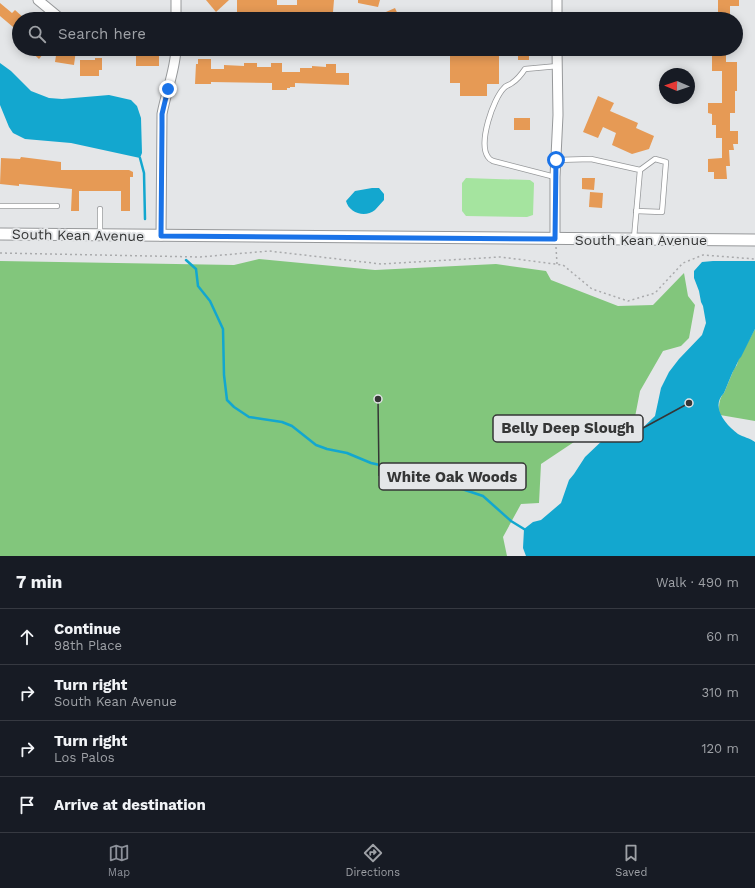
<!DOCTYPE html>
<meta charset="utf-8">
<style>
:root{--surface:#171b24;--page:#20242c;--text:#f1f3f6;--muted:#9ea1a6;--line:#363941;--accent:#8c9099}
body{margin:0;font-family:"Work Sans",sans-serif;background:var(--page);color:var(--text)}
.compass{position:absolute;left:659px;top:68px;width:36px;height:36px;border-radius:50%;background:var(--surface);box-shadow:0 2px 10px #0003;rotate:272deg}
.stop{position:absolute;width:12px;height:12px;margin:-9px;border:3px solid #1a73e8;border-radius:50%;background:#fff}
.stop.end{background:#1a73e8;border-color:#fff;box-shadow:0 1px 4px #0008}
.list{margin:0;padding:0;list-style:none}
h2{display:flex;justify-content:space-between;align-items:center;height:52px;margin:0;padding:0 16px;font-size:17px}
h2 small{font-size:13px;font-weight:400;color:var(--muted)}
.list li{display:grid;grid-template-columns:26px 1fr auto;gap:12px;align-items:center;box-sizing:border-box;height:56px;padding:0 16px;border-top:1px solid var(--line)}
.list b{display:block;font-size:15px;white-space:nowrap}
.list p{margin:0;font-size:13px;white-space:nowrap;color:var(--muted)}
.list em{font-size:13px;font-style:normal;color:var(--muted)}
.icon{flex:none;width:22px;height:22px;fill:none;stroke:currentColor;stroke-width:2;stroke-linecap:round;stroke-linejoin:round}
.map{position:relative;flex:none;width:755px;height:556px;overflow:hidden}
.search{position:absolute;background:var(--surface);box-shadow:0 2px 10px #0003;left:12px;right:12px;top:12px;height:44px;display:flex;align-items:center;gap:10px;box-sizing:border-box;padding:0 14px;border-radius:22px;color:var(--muted);font-size:15px}
.sheet{height:276px;background:var(--surface)}
nav{display:flex;justify-content:space-around;align-items:center;box-sizing:border-box;height:56px;border-top:1px solid var(--line);background:var(--surface);font-size:11px;color:var(--muted)}
nav a{display:grid;justify-items:center;gap:2px}
nav .on{color:var(--accent)}
.map>svg:first-child{display:block}
</style>
<div class="map">
<svg width="755" height="556" viewBox="0 0 755 556">
<rect width="100%" height="100%" fill="#e4e6e8"/>
<path fill="#a5e49f" d="M 466,178 L 530,180 L 534,183 L 533,215 L 527,217 L 466,216 L 462,211 L 462,183 Z"/>
<g fill="#82c67c">
<path d="M 259,259 L 375,270 L 496,264 L 546,271 L 551,280 L 618,306 L 653,305 L 684,273 L 688,296 L 695,305 L 689,338 L 681,346 L 663,351 L 640,391 L 635,417 L 625,434 L 604,422 L 541,464 L 539,503 L 521,504 L 503,537 L 507,556 L 0,556 L 0,261 L 234,265 Z"/>
<path d="M 755,329 L 755,421 L 720,415 C 718,408 719,398 724,393 L 734,369 L 737,365 L 738,360 Z"/>
</g>
<g fill="#13a7cf">
<path d="M 0,63 L 11,71 L 31,91 L 49,98 L 62,99 L 109,95 L 131,100 L 137,106 L 141,118 L 142,153 L 140,158 L 71,143 L 25,139 L 13,133 L 9,127 L 0,105 Z"/>
<path d="M 372,188 L 379,188 L 384,194 L 384,200 C 381,203 378,207 375,210 C 365,218 349,213 346,201 L 355,191 Z"/>
<path d="M 713,261 L 755,261 L 755,329 L 741,357 C 738,360 738,362 736,366 C 731,374 728,384 724,393 C 710,407 726,425 738,434 C 743,437 750,438 755,442 L 755,556 L 526,556 L 523,548 L 524,529 L 533,522 L 541,520 L 561,503 L 569,480 L 574,474 L 585,457 L 605,438 L 626,441 L 631,439 L 655,416 L 661,388 L 669,372 L 679,359 L 702,335 L 706,323 L 703,306 L 701,302 L 699,291 L 694,278 L 694,271 L 702,262 Z"/>
</g>
<g fill="none" stroke-linecap="round" stroke-linejoin="round">
<g stroke="#13a7cf" stroke-width="2.5">
<path d="M 140,158 L 144,173 L 145,219"/>
<path d="M 186,260 L 196,269 L 198,286 L 210,301 L 223,329 L 224,375 L 227,400 L 234,407 L 249,417 L 282,422 L 292,426 L 316,445 L 327,449 L 347,453 L 371,463 L 407,471 L 458,486 L 462,489 L 483,496 L 511,521 L 524,529"/>
</g>
</g>
<g fill="#e69a55">
<path d="M 206,0 L 229,0 L 216,12 Z"/>
<path d="M 237,0 L 277,0 L 277,5 L 297,5 L 297,0 L 334,0 L 333,12 L 316,12 L 316,16 L 306,16 L 306,19 L 264,19 L 264,17 L 247,17 L 247,14 L 237,14 Z"/>
<path d="M 358,0 L 380,0 L 378,7 L 358,3 Z"/>
<path d="M 718,0 L 739,0 L 739,6 L 730,6 L 730,16 L 718,16 Z"/>
<path d="M 0,3 L 12,13 L 15,10 L 25,19 L 19,19 L 19,32 L 0,16 Z"/>
<path d="M 395,8 L 400,19 L 370,19 Z"/>
<path d="M 28,49 L 47,49 L 39,59 Z"/>
<path d="M 57,49 L 76,50 L 74,65 L 55,62 Z"/>
<path d="M 450,49 L 499,49 L 499,84 L 487,84 L 487,96 L 460,96 L 460,83 L 450,83 Z"/>
<rect x="518" y="49" width="11" height="11"/>
<path d="M 136,50 L 149,50 L 149,53 L 159,53 L 159,66 L 136,66 Z"/>
<path d="M 712,50 L 726,50 L 726,62 L 737,62 L 737,91 L 735,91 L 735,113 L 730,113 L 730,131 L 738,131 L 738,144 L 733,144 L 734,150 L 729,150 L 730,166 L 726,166 L 727,179 L 714,179 L 714,172 L 708,172 L 708,159 L 722,158 L 722,138 L 716,138 L 716,125 L 712,125 L 712,114 L 708,113 L 708,103 L 722,103 L 722,71 L 712,71 Z"/>
<path d="M 95,58 L 102,58 L 102,70 L 99,70 L 99,76 L 80,76 L 80,60 L 95,60 Z"/>
<path d="M 198,59 L 211,59 L 211,69 L 224,69 L 224,65 L 244,66 L 244,63 L 257,63 L 257,67 L 271,67 L 271,63 L 282,63 L 282,72 L 300,72 L 300,68 L 312,68 L 312,66 L 326,67 L 326,64 L 336,64 L 336,73 L 349,73 L 349,85 L 295,83 L 295,87 L 290,87 L 290,88 L 287,88 L 287,90 L 272,90 L 272,83 L 211,82 L 211,84 L 195,84 L 196,64 L 198,64 Z"/>
<path d="M 598,96 L 614,103 L 610,111 L 638,123 L 636,128 L 654,136 L 649,149 L 632,154 L 612,145 L 616,133 L 603,127 L 598,138 L 583,132 Z"/>
<rect x="514" y="118" width="16" height="12"/>
<path d="M 21,157 L 61,162 L 61,170 L 129,170 L 133,172 L 133,177 L 130,177 L 130,211 L 121,211 L 121,191 L 79,191 L 79,211 L 71,211 L 72,189 L 19,184 L 19,186 L 0,184 L 1,158 L 20,159 Z"/>
<path d="M 582,178 L 595,178 L 594,190 L 582,189 Z"/>
<path d="M 590,192 L 603,193 L 602,208 L 589,207 Z"/>
</g>
<g fill="none" stroke-linecap="round" stroke-linejoin="round">
<defs>
<g id="service">
<path d="M 556,160 L 591,159 L 640,170 L 634,238"/>
<path d="M 555,177 L 493,161 C 491,160 489,159 488,157 C 478,143 493,99 504,88 C 506,85 510,85 512,83 C 518,79 521,75 525,69 L 558,66"/>
<path d="M 0,206 L 57,206"/>
<path d="M 636,211 L 662,212 L 666,162 L 655,159 L 640,170"/>
<path d="M 100,234 L 100,209"/>
</g>
<g id="minor">
<path d="M 38,0 L 61,19"/>
<path d="M 176,0 L 176,19"/>
<path d="M 557,0 L 557,19"/>
<path d="M 161,236 L 162,114 C 166,92 175,71 176,49"/>
<path d="M 555,239 L 555,177 L 558,115 L 557,49"/>
</g>
<path id="tertiary" d="M 0,234 L 755,240"/>
</defs>
<use href="#service" stroke="#96989a" stroke-width="6"/>
<use href="#minor" stroke="#96989a" stroke-width="11"/>
<use href="#tertiary" stroke="#96989a" stroke-width="13"/>
<g stroke="#a9aaac" stroke-width="1.5" stroke-dasharray="2 3" stroke-linecap="butt">
<path d="M 556,247 L 557,264"/>
<path d="M 0,253 L 200,257 L 269,251 L 381,264 L 500,257 L 563,265 L 592,289 L 628,301 L 655,293 L 683,263 L 703,255 L 755,259"/>
</g>
<use href="#service" stroke="#fff" stroke-width="4.5"/>
<use href="#minor" stroke="#fff" stroke-width="9"/>
<use href="#tertiary" stroke="#fff" stroke-width="11"/>
</g>
<g fill="none" stroke-linecap="round" stroke-linejoin="round">
<path stroke="#1a73e8" stroke-width="5" d="M 168,89 L 162,114 L 162,128 L 161,236 L 555,239 L 556,160"/>
</g>
<g text-anchor="middle" stroke-width="4" stroke-linejoin="round" paint-order="stroke">
<g font-size="14" fill="#353636" stroke="#e4e6e8">
<text transform="translate(78 235) rotate(1)" y="5">South Kean Avenue</text>
<text x="641" y="245">South Kean Avenue</text>
</g>
</g>
<path fill="none" stroke="#353636" stroke-width="1.5" d="M689 403L643 428M378 399L379 476"/>
<g fill="#353636" stroke="#e4e6e8" stroke-width="1.5">
<circle cx="689" cy="403" r="4"/>
<circle cx="378" cy="399" r="4"/>
</g>
<g fill="#e4e6e8" stroke="#353636" stroke-width="1.5">
<rect x="493" y="415" width="150" height="27" rx="4"/>
<rect x="379" y="463" width="147" height="27" rx="4"/>
</g>
<g font-size="15" text-anchor="middle" font-weight="bold" fill="#353636">
<text x="568" y="433">Belly Deep Slough</text>
<text x="452" y="482">White Oak Woods</text>
</g>
</svg>
<svg class="compass" viewBox="-18 -18 36 36"><path d="M0-13l5 13h-10z" fill="#e53935"/><path d="M0 13l5-13h-10z" fill="#9ea1a6"/></svg>
<div class="stop" style="left:556px;top:160px"></div>
<div class="stop end" style="left:168px;top:89px"></div>
<div class="search"><svg class="icon" aria-label="search" viewBox="0 0 24 24"><circle cx="10" cy="10" r="6"/><path d="M15 15l6 6"/></svg>Search here</div>
</div>
<section class="sheet">
<h2>7 min<small>Walk · 490 m</small></h2>
<ul class="list">
<li><svg class="icon" aria-label="ahead" viewBox="0 0 24 24"><path d="M12 20V5M6 11l6-6 6 6"/></svg><div><b>Continue</b><p>98th Place</p></div><em>60 m</em></li>
<li><svg class="icon" aria-label="right" viewBox="0 0 24 24"><path d="M7 20v-9h11M14 6l5 5-5 5"/></svg><div><b>Turn right</b><p>South Kean Avenue</p></div><em>310 m</em></li>
<li><svg class="icon" aria-label="right" viewBox="0 0 24 24"><path d="M7 20v-9h11M14 6l5 5-5 5"/></svg><div><b>Turn right</b><p>Los Palos</p></div><em>120 m</em></li>
<li><svg class="icon" aria-label="arrive" viewBox="0 0 24 24"><path d="M6 21V4h12l-3 4 3 4H6"/></svg><div><b>Arrive at destination</b></div></li>
</ul>
</section>
<nav>
<a class="on"><svg class="icon" aria-label="map" viewBox="0 0 24 24"><path d="M3 6l6-2 6 2 6-2v14l-6 2-6-2-6 2zM9 4v14M15 6v14"/></svg>Map</a>
<a><svg class="icon" aria-label="directions" viewBox="0 0 24 24"><path d="M12 3l9 9-9 9-9-9zM9 14v-3h6M13 9l2 2-2 2"/></svg>Directions</a>
<a><svg class="icon" aria-label="saved" viewBox="0 0 24 24"><path d="M7 4h10v16l-5-4-5 4z"/></svg>Saved</a>
</nav>
